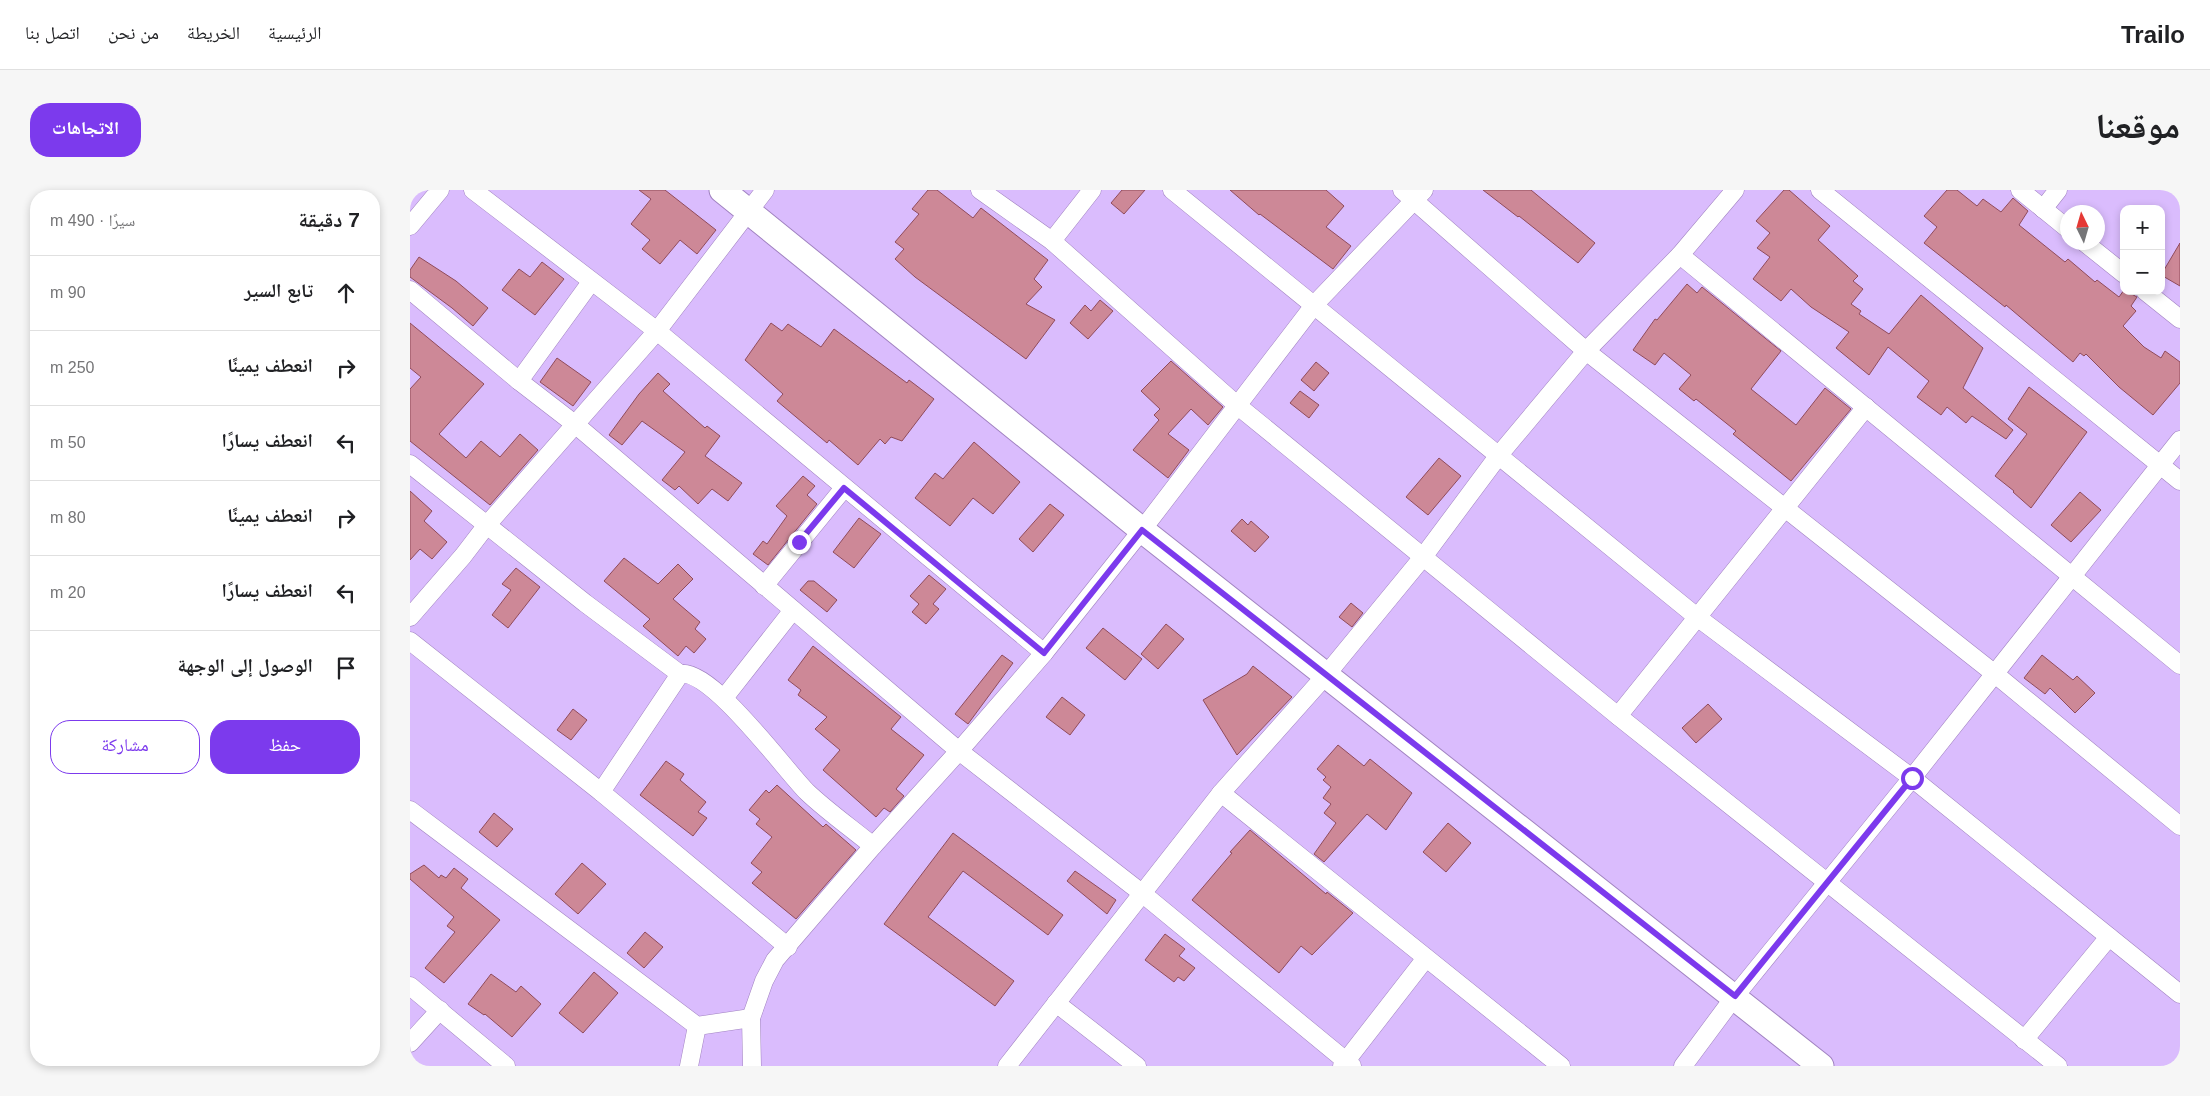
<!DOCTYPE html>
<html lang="ar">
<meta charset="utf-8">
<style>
:root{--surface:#fff;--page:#f6f6f6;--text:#202124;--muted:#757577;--line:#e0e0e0;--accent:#7c3aed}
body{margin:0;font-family:Helvetica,"Noto Naskh Arabic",sans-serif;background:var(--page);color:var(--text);direction:rtl}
.controls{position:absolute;right:15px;top:15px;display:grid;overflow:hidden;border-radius:10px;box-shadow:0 2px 8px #0003}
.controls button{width:45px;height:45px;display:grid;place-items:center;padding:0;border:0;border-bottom:1px solid var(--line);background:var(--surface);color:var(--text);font:25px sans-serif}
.compass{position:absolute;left:1650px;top:15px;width:45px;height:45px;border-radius:50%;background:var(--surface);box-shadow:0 2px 8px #0003;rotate:355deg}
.stop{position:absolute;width:15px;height:15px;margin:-11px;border:4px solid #7c3aed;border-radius:50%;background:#fff}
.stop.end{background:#7c3aed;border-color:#fff;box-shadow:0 1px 5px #0008}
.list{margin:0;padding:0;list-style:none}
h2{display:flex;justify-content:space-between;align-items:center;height:65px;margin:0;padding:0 20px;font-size:21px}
h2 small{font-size:16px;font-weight:400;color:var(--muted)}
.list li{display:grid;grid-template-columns:32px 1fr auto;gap:15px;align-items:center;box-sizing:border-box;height:75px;padding:0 20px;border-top:1px solid var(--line)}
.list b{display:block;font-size:19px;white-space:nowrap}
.list em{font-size:16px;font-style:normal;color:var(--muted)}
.actions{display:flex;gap:10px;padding:15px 20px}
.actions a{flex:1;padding:11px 0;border:1px solid var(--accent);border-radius:20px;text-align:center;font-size:18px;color:var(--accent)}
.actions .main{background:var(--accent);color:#fff}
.icon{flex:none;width:28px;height:28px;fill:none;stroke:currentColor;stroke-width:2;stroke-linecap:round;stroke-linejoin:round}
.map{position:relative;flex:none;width:1770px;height:876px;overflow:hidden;direction:ltr;border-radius:20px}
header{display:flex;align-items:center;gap:30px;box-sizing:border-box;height:70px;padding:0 25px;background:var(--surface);border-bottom:1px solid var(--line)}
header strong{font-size:24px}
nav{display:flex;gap:28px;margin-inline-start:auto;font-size:18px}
.intro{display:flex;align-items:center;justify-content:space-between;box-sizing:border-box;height:120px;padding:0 30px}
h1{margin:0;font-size:35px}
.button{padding:12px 22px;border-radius:20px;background:var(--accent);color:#fff;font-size:18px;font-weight:700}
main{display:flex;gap:30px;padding:0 30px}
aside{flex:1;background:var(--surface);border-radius:20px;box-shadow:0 2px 8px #0003}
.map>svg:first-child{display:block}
</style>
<header>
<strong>Trailo</strong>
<nav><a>الرئيسية</a><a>الخريطة</a><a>من نحن</a><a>اتصل بنا</a></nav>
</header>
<div class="intro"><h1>موقعنا</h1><a class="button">الاتجاهات</a></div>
<main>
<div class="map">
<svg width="1770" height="876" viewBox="0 0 1770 876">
<rect width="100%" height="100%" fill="#dabcfd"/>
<g fill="#cd8897" stroke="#904b5b">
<path d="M 229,0 L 255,0 L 306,40 L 287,64 L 270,50 L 250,74 L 232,59 L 240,50 L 221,34 L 241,9 Z"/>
<path d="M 518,0 L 527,0 L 563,28 L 571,18 L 638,70 L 624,89 L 632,97 L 616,114 L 645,130 L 616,169 L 505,87 L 485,69 L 494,59 L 485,52 L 509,24 L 502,19 Z"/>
<path d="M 712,0 L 735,0 L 714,24 L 701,13 Z"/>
<path d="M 820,0 L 916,0 L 934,16 L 916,37 L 941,56 L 923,79 L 850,24 L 849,25 Z"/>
<path d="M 1073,0 L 1121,0 L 1185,53 L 1168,73 L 1109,26 L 1108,27 Z"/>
<path d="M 1374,0 L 1379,0 L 1420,36 L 1408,50 L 1448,86 L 1443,91 L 1453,99 L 1441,114 L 1451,121 L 1449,124 L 1479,144 L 1511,105 L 1573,158 L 1553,198 L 1603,240 L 1596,249 L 1562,226 L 1556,233 L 1537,217 L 1531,225 L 1507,207 L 1519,191 L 1478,157 L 1459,185 L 1426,158 L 1439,142 L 1401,117 L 1381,99 L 1371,111 L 1343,89 L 1360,67 L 1347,58 L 1360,43 L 1346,31 Z"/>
<path d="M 1537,0 L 1547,0 L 1567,16 L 1573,9 L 1591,22 L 1603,8 L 1618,21 L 1609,35 L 1655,72 L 1658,69 L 1685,92 L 1687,90 L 1709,107 L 1714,100 L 1727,107 L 1721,116 L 1726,121 L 1713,136 L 1734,157 L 1751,168 L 1755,161 L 1770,172 L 1770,193 L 1743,225 L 1709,197 L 1676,164 L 1674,166 L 1670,163 L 1663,172 L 1596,115 L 1595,117 L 1514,53 L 1527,37 L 1514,26 Z"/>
<path d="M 1770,53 L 1770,96 L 1751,85 Z"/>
<path d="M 9,67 L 46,91 L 78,118 L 63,136 L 42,118 L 0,87 L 0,80 Z"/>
<path d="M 132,72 L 154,89 L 125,125 L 92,100 L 109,79 L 120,87 Z"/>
<path d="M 1277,94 L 1287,103 L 1292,97 L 1371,161 L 1341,199 L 1386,235 L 1415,198 L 1441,219 L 1381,291 L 1323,244 L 1326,241 L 1286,209 L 1284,211 L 1269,199 L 1281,185 L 1254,163 L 1245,175 L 1223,160 L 1245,129 L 1247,130 Z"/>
<path d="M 690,110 L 703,121 L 678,149 L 660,133 L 675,115 L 681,121 Z"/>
<path d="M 0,133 L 74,194 L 29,244 L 56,268 L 71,251 L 90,267 L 110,244 L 128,260 L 80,315 L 0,251 L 0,199 L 11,187 L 0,178 Z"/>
<path d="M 361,133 L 372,141 L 378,134 L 411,157 L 424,139 L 497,193 L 499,190 L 524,209 L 492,251 L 481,247 L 475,254 L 470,249 L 448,275 L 419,250 L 417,253 L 367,211 L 373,204 L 335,170 Z"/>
<path d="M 147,168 L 181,192 L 163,216 L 130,192 Z"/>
<path d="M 761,171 L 813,217 L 798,235 L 781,219 L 758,244 L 779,260 L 758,288 L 723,260 L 749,230 L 744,225 L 750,219 L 731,201 Z"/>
<path d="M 906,172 L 919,183 L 904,201 L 891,190 Z"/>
<path d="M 248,183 L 260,194 L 253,201 L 295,238 L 297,236 L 310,246 L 295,266 L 332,293 L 318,311 L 302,299 L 288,314 L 269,296 L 265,300 L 252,290 L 275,262 L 232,231 L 212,255 L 199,245 L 229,204 Z"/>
<path d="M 1619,197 L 1677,242 L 1621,318 L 1603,302 L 1604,301 L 1585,286 L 1617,244 L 1598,229 Z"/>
<path d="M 890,201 L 909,215 L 899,228 L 880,213 Z"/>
<path d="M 564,252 L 610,292 L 583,324 L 563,308 L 540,336 L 505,308 L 525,283 L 533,289 Z"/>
<path d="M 1029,268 L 1051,286 L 1018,325 L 996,307 Z"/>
<path d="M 393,286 L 405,296 L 397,305 L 407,314 L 358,375 L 343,364 L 353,351 L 357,354 L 377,326 L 366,316 Z"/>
<path d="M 0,301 L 22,321 L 14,331 L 37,352 L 22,369 L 10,359 L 0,370 Z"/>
<path d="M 1670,302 L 1691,320 L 1661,352 L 1641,335 Z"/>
<path d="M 640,314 L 654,325 L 623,362 L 609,349 Z"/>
<path d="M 449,328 L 471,344 L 444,378 L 423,362 Z"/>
<path d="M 832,329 L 838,335 L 841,331 L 859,347 L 845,362 L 821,341 Z"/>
<path d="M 214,368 L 248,394 L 268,374 L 283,389 L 263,409 L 290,432 L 285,439 L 296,449 L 284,463 L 276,456 L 268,466 L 233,436 L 240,429 L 194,391 Z"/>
<path d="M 106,378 L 130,397 L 98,438 L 82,425 L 101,400 L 92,394 Z"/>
<path d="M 519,385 L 536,399 L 523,414 L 529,419 L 516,434 L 502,422 L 509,414 L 500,406 Z"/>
<path d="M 398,391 L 404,391 L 427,410 L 417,422 L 390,400 Z"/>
<path d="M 941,413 L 953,423 L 942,437 L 929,427 Z"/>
<path d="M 756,434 L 774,449 L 748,479 L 731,464 Z"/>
<path d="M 693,438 L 732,469 L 715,490 L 676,458 Z"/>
<path d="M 403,456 L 491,527 L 481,539 L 514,565 L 486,599 L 494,606 L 480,622 L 474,618 L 466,627 L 413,580 L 430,560 L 405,539 L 417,527 L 388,505 L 391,500 L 378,490 Z"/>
<path d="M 592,465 L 603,473 L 558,534 L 545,524 Z"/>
<path d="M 1632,465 L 1663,490 L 1667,486 L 1685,503 L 1665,523 L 1640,498 L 1635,504 L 1614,488 Z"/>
<path d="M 843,476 L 882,507 L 827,565 L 793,510 L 837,484 Z"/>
<path d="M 652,507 L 675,525 L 660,545 L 636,527 Z"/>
<path d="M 1298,514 L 1312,529 L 1286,553 L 1272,538 Z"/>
<path d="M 163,519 L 177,530 L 161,550 L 147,540 Z"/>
<path d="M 928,555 L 954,576 L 960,569 L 1002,603 L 976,640 L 957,624 L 914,672 L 904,664 L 926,633 L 914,623 L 921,614 L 913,608 L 921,597 L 913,590 L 916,587 L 907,579 Z"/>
<path d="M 256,571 L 274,584 L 270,590 L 296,612 L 288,622 L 297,628 L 283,646 L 230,605 Z"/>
<path d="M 367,595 L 413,637 L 416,634 L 446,660 L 386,729 L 342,693 L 352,682 L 341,673 L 362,647 L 346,634 L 350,629 L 339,620 L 356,600 L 359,603 Z"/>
<path d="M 84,623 L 103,639 L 87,657 L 69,642 Z"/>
<path d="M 1038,633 L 1061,653 L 1036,682 L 1013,662 Z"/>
<path d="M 840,640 L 916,704 L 917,702 L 943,723 L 902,765 L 891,756 L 869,783 L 782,710 L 822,663 L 820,662 Z"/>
<path d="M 543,643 L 653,725 L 638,745 L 553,681 L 518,727 L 604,791 L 585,816 L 474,734 Z"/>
<path d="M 172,673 L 196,694 L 168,724 L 145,704 Z"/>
<path d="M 14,675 L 29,688 L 31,685 L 36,688 L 44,678 L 58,689 L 51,698 L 90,730 L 34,793 L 15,778 L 45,742 L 37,736 L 44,727 L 0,689 L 0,684 Z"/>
<path d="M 665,681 L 706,710 L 697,724 L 657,691 Z"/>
<path d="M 235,742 L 253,757 L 234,778 L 217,763 Z"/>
<path d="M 755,744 L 775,759 L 769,766 L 785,778 L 774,791 L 768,787 L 764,792 L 735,770 Z"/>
<path d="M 184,782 L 208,803 L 173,843 L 149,823 Z"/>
<path d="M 81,784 L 106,802 L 111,796 L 131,814 L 102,847 L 75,824 L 74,825 L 58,814 Z"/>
</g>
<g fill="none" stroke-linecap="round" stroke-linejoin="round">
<defs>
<g id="street">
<path d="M 63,0 L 247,141 L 634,463"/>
<path d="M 570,0 L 642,51 L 828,216 L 1208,526 L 1648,876"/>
<path d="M 762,0 L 1287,427 L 1502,588 L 1770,804"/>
<path d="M 992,0 L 1176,161 L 1585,484 L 1770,636"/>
<path d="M 1410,0 L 1770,291"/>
<path d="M 1610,0 L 1658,39"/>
<path d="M 1633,19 L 1648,0"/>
<path d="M 0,36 L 30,0"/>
<path d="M 642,51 L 682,0"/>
<path d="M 1674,52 L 1714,84"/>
<path d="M 1270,65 L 1770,475"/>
<path d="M 0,100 L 109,191 L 166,235 L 549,561 L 733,704 L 942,876"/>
<path d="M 1735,101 L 1770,129"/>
<path d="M 109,191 L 181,92"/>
<path d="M 0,274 L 175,413 L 270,484 C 300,477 375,580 397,602 C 417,621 441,638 463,656"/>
<path d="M 354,396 L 434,298"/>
<path d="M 0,427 L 53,366 L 76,336 L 247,141 L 355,0"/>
<path d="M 0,451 L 191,602 L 378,757"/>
<path d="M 314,508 L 383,420"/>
<path d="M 1208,526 L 1456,217"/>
<path d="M 191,602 L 270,484"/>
<path d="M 811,603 L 1151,876"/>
<path d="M 0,620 L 287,836 L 341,828"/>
<path d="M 0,796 L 96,876"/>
<path d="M 646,813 L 727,876"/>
<path d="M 1614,850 L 1699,747"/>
<path d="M 0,853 L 30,820"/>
<path d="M 279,876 L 287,836"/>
<path d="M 342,876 L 341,828 L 354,791 L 365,770 L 463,656 L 549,561 L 634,463 L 732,340 L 905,114 L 1014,0"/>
<path d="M 597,876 L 811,603 L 916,485 L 1013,367 L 1089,265 L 1176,161 L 1270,65 L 1325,0"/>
<path d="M 932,876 L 1016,768"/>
<path d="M 1273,876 L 1325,806 L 1502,588 L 1770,250"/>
</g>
<path id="secondary" d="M 312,0 L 732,340 L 1411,876"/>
</defs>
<use href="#street" stroke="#a183c1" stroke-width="19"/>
<use href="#secondary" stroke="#a183c1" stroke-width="27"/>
<use href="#street" stroke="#fff" stroke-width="18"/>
<use href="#secondary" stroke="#fff" stroke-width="25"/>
</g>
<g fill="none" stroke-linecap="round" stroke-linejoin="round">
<path stroke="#7c3aed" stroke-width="6" d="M 389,352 L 434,298 L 634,463 L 732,340 L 1325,806 L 1502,588"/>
</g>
</svg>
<div class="controls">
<button>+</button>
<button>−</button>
</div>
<svg class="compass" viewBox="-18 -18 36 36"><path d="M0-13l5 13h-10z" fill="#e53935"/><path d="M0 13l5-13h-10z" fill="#757577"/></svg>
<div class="stop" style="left:1502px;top:588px"></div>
<div class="stop end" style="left:389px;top:352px"></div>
</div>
<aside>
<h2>7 دقيقة<small>سيرًا · 490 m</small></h2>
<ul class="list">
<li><svg class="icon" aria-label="ahead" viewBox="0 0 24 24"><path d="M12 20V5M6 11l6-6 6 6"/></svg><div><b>تابع السير</b></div><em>90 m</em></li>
<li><svg class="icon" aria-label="right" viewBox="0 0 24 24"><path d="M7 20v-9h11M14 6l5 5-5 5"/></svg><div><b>انعطف يمينًا</b></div><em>250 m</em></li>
<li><svg class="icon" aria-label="left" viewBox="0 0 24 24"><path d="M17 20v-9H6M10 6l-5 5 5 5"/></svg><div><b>انعطف يسارًا</b></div><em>50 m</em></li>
<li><svg class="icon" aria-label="right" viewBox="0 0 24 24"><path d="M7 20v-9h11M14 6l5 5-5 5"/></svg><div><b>انعطف يمينًا</b></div><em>80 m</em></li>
<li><svg class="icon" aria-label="left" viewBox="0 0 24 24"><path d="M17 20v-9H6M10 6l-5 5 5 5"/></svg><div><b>انعطف يسارًا</b></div><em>20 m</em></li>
<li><svg class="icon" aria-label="arrive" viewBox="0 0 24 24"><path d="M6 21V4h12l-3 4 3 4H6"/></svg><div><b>الوصول إلى الوجهة</b></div></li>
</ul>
<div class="actions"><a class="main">حفظ</a><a>مشاركة</a></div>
</aside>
</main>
